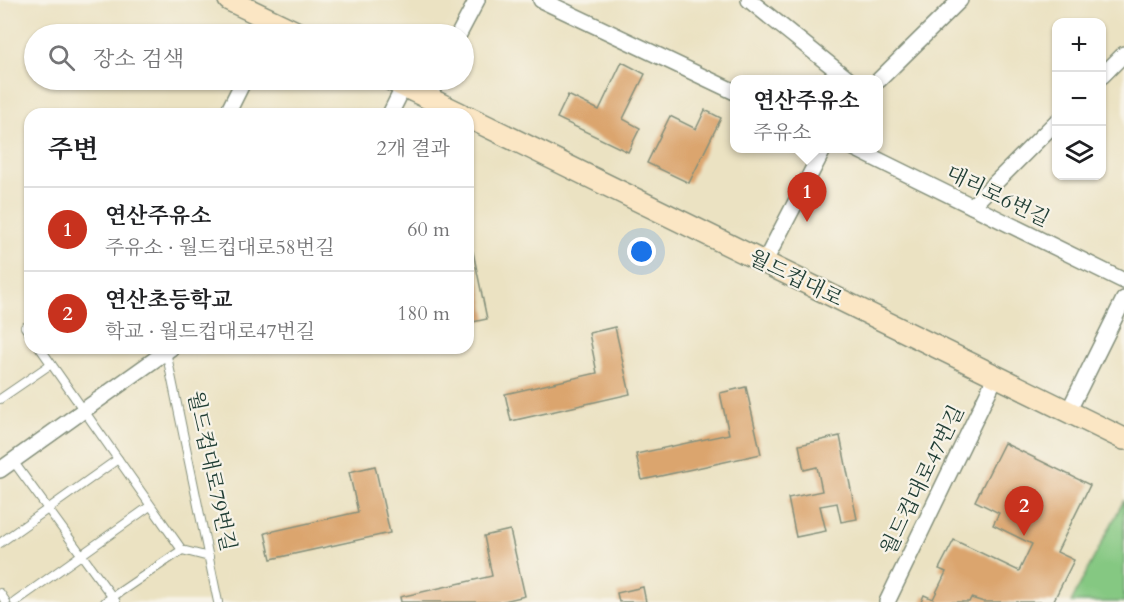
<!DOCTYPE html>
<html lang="ko">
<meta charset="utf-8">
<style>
:root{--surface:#fff;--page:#f6f6f6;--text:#202124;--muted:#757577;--line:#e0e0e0;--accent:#c8321e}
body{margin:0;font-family:Cardo,"Noto Serif KR",serif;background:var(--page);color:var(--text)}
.controls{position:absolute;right:18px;top:18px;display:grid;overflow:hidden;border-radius:12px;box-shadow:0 2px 4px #0004}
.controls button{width:54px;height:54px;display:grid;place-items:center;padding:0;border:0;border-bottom:2px solid var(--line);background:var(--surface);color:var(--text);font:30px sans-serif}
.you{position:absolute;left:642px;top:252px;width:21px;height:21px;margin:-15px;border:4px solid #fff;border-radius:50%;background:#1a73e8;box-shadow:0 0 0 9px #1a73e833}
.badge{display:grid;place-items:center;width:39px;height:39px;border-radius:50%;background:var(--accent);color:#fff;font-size:20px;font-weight:700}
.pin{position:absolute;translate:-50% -50px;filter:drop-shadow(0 2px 3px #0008)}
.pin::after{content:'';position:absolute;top:32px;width:21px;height:18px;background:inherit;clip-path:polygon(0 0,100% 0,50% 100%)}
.popup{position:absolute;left:730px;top:75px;width:153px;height:78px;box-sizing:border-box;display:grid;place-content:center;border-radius:12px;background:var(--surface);filter:drop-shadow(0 2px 4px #0005);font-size:20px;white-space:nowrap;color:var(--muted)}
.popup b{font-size:22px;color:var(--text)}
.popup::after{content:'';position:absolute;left:50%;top:100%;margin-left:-12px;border:12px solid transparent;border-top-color:var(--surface)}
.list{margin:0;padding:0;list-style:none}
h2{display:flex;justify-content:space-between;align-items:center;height:78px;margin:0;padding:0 24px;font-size:26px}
h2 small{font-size:20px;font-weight:400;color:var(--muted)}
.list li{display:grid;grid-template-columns:39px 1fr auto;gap:18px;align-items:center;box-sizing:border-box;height:84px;padding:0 24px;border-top:2px solid var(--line)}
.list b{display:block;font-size:22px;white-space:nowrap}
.list p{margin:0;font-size:20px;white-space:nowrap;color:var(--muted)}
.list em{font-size:20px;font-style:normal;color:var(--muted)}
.icon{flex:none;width:33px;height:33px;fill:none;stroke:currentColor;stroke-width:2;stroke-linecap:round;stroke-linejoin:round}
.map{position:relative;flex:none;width:1124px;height:602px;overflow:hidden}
.search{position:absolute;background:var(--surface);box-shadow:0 2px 4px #0004;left:24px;top:24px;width:450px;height:66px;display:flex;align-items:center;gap:15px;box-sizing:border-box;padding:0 21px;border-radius:33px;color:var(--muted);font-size:22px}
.panel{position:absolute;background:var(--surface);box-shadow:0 2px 4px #0004;left:24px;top:108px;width:450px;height:246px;border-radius:18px}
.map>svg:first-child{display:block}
</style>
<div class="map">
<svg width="1124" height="602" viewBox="0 0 1124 602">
<rect width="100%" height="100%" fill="#f7f3e8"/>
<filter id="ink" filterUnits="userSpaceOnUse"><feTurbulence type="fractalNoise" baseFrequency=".0167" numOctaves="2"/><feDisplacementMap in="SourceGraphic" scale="12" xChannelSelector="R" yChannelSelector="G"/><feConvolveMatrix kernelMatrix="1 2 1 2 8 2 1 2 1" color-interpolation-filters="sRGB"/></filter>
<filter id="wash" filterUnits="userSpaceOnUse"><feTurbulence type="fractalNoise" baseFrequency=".008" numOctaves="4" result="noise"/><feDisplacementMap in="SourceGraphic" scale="24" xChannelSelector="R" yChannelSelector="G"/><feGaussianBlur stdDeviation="1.35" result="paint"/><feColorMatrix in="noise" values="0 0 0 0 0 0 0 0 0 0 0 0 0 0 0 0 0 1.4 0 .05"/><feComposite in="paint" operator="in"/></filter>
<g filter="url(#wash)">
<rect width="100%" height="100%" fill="#ebe2c2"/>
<path fill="#85c882" stroke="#52825b" stroke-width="1.5" d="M 1124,500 L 1124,602 L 1071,602 Z"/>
<g id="blocks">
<g fill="#dba56e">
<path d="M 622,62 L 645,74 L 623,119 L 640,128 L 628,152 L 557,118 L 568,95 L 599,110 Z"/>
<path d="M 705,110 L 721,118 L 689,183 L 647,163 L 670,116 L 696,129 Z"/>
<path d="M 473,252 L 487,319 L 468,323 L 468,253 Z"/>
<path d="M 615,327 L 630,394 L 511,421 L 505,394 L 597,373 L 589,333 Z"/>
<path d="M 746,387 L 761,454 L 642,480 L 636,454 L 729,434 L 720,393 Z"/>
<path d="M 840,436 L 857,519 L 841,522 L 837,503 L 820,506 L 826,531 L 796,537 L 788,498 L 822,491 L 817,467 L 804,470 L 799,445 Z"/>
<path d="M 1004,443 L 1090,485 L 1057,552 L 1074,560 L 1053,602 L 984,602 L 971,598 L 969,602 L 921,602 L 924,595 L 933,599 L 946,572 L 939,569 L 954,540 L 1019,571 L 1032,544 L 993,525 L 999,513 L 975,501 Z"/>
<path d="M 375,466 L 390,533 L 271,559 L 265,533 L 358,512 L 349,472 Z"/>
<path d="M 510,530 L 525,596 L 500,602 L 401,602 L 400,597 L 492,576 L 484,536 Z"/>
<path d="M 643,587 L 646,602 L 619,602 L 617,593 Z"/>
</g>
</g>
</g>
<g filter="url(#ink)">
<use href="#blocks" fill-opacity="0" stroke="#85907b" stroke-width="1.5"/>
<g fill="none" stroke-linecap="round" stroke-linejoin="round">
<defs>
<g id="service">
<path d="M 25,327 L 30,334"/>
<path d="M 40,348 L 182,550 L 209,557"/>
<path d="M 166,351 L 218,602"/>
<path d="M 0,399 L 51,364"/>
<path d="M 13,461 L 116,602"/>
<path d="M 0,543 L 118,459"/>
<path d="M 0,593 L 6,602"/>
<path d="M 15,602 L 150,506"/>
<path d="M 105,602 L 182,550"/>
</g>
<g id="minor">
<path d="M 541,0 L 735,92"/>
<path d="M 749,0 L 849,80"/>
<path d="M 266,34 L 271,21"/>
<path d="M 459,34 L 477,0"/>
<path d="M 1102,76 L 1124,54"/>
<path d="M 879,80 L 960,0"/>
<path d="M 428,97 L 437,80"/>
<path d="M 227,114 L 244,80"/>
<path d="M 390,114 L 404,86"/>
<path d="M 854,148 L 1124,281"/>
<path d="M 972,206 L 1056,122"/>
<path d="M 764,263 L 824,148"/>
<path d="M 1068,412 L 1124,299"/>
<path d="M 0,470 L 171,348"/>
<path d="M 887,602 L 996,376"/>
</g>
<g id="secondary">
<path d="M 229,0 L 300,34"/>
<path d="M 391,80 L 461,114"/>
<path d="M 468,117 L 1124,439"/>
</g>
</defs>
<use href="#service" stroke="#85907b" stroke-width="10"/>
<use href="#minor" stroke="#85907b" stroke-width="18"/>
<use href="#secondary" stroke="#85907b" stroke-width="24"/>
<use href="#service" stroke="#fff" stroke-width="8"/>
<use href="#minor" stroke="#fff" stroke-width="15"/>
<use href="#secondary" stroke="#fbe6c4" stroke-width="21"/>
</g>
</g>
<g text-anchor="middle" stroke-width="4.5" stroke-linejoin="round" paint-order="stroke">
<g font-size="21" fill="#1f3d34" stroke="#f7f3e8">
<text transform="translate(998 196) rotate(26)" y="7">대리로6번길</text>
<text transform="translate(796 278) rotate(26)" y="7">월드컵대로</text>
<text transform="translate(212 471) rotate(78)" y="7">월드컵대로79번길</text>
<text transform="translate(922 480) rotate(-64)" y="7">월드컵대로47번길</text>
</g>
</g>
</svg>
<div class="controls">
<button>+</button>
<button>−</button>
<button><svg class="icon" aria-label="layers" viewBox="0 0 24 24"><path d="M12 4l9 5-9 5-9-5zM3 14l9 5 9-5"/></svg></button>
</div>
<div class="you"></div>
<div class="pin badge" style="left:807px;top:222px">1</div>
<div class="popup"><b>연산주유소</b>주유소</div>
<div class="pin badge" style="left:1024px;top:536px">2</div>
<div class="search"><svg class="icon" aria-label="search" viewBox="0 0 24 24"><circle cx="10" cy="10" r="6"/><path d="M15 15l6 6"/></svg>장소 검색</div>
<section class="panel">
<h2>주변<small>2개 결과</small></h2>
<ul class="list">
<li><span class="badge">1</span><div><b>연산주유소</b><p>주유소 · 월드컵대로58번길</p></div><em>60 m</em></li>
<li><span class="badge">2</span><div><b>연산초등학교</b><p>학교 · 월드컵대로47번길</p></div><em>180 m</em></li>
</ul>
</section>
</div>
